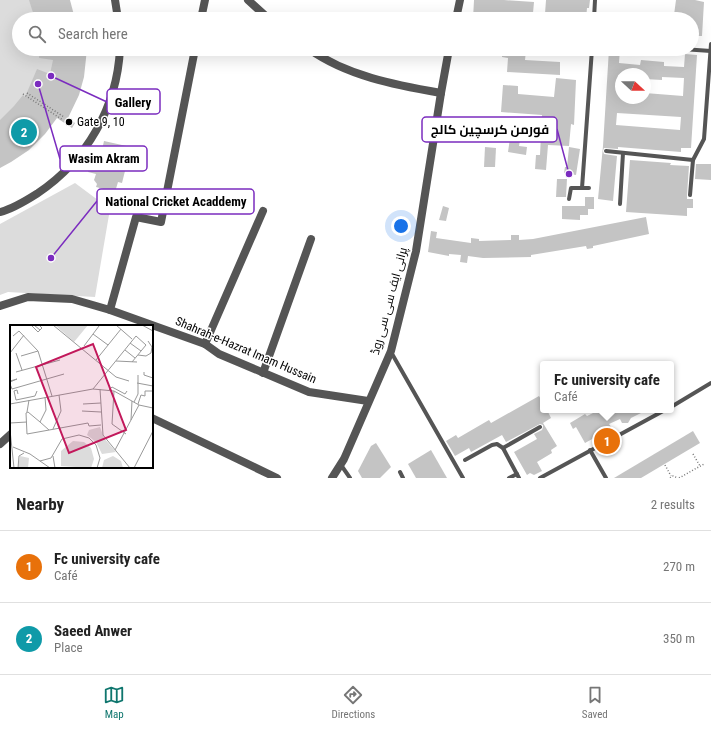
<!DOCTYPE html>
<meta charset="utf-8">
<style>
:root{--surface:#fff;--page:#f2f2f2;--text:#222;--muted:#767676;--line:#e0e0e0;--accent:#0f766e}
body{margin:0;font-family:"Roboto Condensed",Cairo,sans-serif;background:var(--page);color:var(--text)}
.compass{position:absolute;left:615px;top:68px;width:36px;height:36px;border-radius:50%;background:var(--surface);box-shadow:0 4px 16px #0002;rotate:111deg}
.you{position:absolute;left:401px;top:226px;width:14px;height:14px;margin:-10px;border:3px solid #fff;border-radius:50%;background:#1a73e8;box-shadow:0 0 0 6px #1a73e833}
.badge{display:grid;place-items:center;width:26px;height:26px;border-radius:50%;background:var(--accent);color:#fff;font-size:13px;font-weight:700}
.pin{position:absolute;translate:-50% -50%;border:2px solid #fff;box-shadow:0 1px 4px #0006}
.popup{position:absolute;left:540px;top:361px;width:134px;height:52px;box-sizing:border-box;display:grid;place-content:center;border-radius:4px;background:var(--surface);filter:drop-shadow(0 1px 3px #0005);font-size:13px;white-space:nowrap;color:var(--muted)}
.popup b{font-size:15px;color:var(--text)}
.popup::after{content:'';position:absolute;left:50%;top:100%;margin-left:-8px;border:8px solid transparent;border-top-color:var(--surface)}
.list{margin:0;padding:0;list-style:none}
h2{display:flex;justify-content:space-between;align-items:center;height:52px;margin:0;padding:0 16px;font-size:17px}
h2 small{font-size:13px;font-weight:400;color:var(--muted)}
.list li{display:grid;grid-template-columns:26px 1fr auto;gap:12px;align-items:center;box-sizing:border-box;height:72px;padding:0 16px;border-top:1px solid var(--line)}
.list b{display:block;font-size:15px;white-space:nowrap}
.list p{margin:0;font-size:13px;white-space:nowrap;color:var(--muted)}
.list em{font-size:13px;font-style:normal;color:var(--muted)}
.icon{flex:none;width:22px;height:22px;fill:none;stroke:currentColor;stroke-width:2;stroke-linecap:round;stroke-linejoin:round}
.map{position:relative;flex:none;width:711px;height:478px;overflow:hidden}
.search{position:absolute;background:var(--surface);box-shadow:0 4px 16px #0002;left:12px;right:12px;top:12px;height:44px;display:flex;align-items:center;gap:10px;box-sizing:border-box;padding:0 14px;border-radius:22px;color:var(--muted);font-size:15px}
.sheet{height:196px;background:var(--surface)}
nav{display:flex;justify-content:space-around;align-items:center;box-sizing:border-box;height:56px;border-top:1px solid var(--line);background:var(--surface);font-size:11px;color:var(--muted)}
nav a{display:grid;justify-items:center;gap:2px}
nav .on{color:var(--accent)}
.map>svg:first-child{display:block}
</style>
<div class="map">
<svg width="711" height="478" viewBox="0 0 711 478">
<rect width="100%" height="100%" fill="#fff"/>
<g fill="#dcdcdc">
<path d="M 0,0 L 69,0 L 73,19 L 19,19 L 19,49 L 75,49 L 0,164 Z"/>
<path d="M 75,183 L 110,209 L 95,297 L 8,292 L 0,295 L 0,224 Z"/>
</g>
<g fill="#c4c4c4" fill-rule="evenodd">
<path d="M 29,0 L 70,0 L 75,19 L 35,19 Z"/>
<path d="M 474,0 L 504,0 L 534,2 L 533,13 L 545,14 L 546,0 L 590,0 L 589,8 L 587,8 L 586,19 L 473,19 Z"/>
<path d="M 676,0 L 695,0 L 704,2 L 702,36 L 692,36 L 692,19 L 677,19 L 677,15 L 674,15 Z"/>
<path d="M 133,13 L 150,16 L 150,19 L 132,19 Z"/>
<path d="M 40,49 L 87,49 L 84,77 L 79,95 L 68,118 L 75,123 L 72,128 L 57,118 L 45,134 L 29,150 L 11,162 L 0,168 L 0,120 L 14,106 L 23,95 L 25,97 L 37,69 L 50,74 L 53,60 L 39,58 Z"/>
<path d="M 609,49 L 620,49 L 619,63 L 640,65 L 641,60 L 664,62 L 664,66 L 684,67 L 685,54 L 697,55 L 691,148 L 681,148 L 681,152 L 618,147 L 618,149 L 604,148 L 603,151 L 604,154 L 617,156 L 613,201 L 598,199 L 603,146 ZM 621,74 L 645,74 L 645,79 L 662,80 L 662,77 L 684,78 L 683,96 L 645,93 L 645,98 L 621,98 L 621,92 L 617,91 L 618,75 ZM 617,113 L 681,117 L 680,130 L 616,125 Z"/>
<path d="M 502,50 L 526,51 L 525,60 L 560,62 L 560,75 L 507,72 L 508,58 L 502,57 Z"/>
<path d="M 556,78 L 576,80 L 574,125 L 571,124 L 569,146 L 548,145 L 546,170 L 535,169 L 536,155 L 540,155 L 542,115 L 501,112 L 503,85 L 518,86 L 518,94 L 554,97 Z"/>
<path d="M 510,138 L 520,140 L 519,146 L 527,147 L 526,155 L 508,152 Z"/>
<path d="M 104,141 L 131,147 L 122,183 L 118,182 L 115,192 L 96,187 L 97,184 L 94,180 L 96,174 L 88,172 L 91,161 L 99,163 Z"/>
<path d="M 485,147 L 496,148 L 495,167 L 484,167 Z"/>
<path d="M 569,147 L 580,149 L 576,175 L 564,173 L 565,167 L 567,167 Z"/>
<path d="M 630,160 L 671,163 L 670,165 L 689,166 L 687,195 L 687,199 L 693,199 L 693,208 L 687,208 L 687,216 L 626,212 Z"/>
<path d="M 696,164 L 711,164 L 711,180 L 695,179 Z"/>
<path d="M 557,179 L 567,179 L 566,197 L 556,197 Z"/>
<path d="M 585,197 L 594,197 L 594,209 L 588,209 L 588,215 L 580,215 L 580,220 L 562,219 L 562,206 L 585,206 Z"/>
<path d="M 443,206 L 449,208 L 446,221 L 439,220 Z"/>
<path d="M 646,217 L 649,234 L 593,246 L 593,248 L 587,249 L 586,246 L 531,255 L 531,257 L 483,258 L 468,256 L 467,263 L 460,262 L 461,255 L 449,254 L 449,256 L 428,252 L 431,231 L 437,232 L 436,238 L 471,243 L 471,238 L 479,239 L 479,241 L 511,240 L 511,235 L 519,235 L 519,240 L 533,239 Z"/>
<path d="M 539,396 L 543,403 L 543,410 L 547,410 L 551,418 L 543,423 L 557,446 L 551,450 L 552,453 L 537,462 L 542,471 L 534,475 L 530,473 L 527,475 L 514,452 L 537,439 L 534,434 L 542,430 L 543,427 L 543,425 L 540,424 L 506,442 L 502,435 L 471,452 L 469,448 L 455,456 L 446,441 L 456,435 L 458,438 L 489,420 L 491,423 Z"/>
<path d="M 599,410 L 647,410 L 631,418 L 628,423 L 622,423 L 620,419 L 609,424 L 612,428 L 585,443 L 576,427 L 573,429 L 570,423 L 585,414 L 587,416 Z"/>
<path d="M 693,431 L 700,443 L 641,478 L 614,478 Z"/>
<path d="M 376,443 L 391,467 L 380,478 L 362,478 L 358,471 L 371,446 Z"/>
<path d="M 431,450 L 447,478 L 416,478 L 408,464 Z"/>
</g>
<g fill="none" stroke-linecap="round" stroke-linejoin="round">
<g stroke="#777" stroke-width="1.5" stroke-dasharray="1 2" stroke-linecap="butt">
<path d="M 27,93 L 64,117"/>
<path d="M 23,94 L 63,120"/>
<path d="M 693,454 L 700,466"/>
<path d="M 665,465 L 671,476"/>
<path d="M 670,478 L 673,476 L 678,478"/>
<path d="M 679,478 L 704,464"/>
</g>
<g stroke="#555" stroke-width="4">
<path d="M 594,19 L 595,0"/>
<path d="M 682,49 L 711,51"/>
<path d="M 606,151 L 693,160"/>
<path d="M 582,188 L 592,49"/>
<path d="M 690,195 L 693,160 L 704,139 L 711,44"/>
<path d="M 569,199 L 571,188 L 589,188"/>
<path d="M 620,204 L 623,153"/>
<path d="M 391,352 L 463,478"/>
<path d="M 671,407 L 711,383"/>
<path d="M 503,448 L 540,427"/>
<path d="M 590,450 L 606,478"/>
<path d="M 465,460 L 492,445 L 497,444 L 503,448 L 519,478"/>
<path d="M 341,465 L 350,478"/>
<path d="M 400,472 L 403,478"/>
<path d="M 509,478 L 517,474"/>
<path d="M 540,478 L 665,410"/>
</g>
<g stroke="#555" stroke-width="8">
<path d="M 115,0 L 118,19"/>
<path d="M 248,0 L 269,19"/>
<path d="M 201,19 L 205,0"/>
<path d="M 309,49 C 347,76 395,85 441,93"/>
<path d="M 0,212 C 13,209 27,200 38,193 C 87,160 117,107 120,49"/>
<path d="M 110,310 L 136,217 L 161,222 L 195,49"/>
<path d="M 205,344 L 263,211"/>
<path d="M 263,373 L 311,239"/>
<path d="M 152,418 L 277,478"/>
<path d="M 0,444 L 11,434"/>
</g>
<g stroke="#555" stroke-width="8">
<path d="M 456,19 L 460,0"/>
<path d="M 0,306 L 28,297 L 72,299 L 110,310 L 205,344 L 219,354 L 309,392 L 368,401"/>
<path d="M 332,478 L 344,459 L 391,351 L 416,251 L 441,93 L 449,49"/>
</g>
</g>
<circle fill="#000" stroke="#fff" stroke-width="1.5" cx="69" cy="122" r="4"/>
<g text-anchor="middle" stroke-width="3" stroke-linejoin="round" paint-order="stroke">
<g font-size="12" fill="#000" stroke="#fff" text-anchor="start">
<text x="77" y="126">Gate 9, 10</text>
</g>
<g font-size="12" fill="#000" stroke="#fff">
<text transform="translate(389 301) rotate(-75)" y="4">پرانی ایف سی سی روڈ</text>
<text transform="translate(246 350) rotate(23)" y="4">Shahrah-e-Hazrat Imam Hussain</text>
</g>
</g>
<g transform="translate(10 325)">
<rect width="143" height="143" fill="#fff"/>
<path d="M 45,0 L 78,0 L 64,17 ZM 90,102 L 94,113 L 106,127 L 92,129 L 86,117 L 77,110 L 79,105 ZM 63,116 L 74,117 L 81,123 L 84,134 L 81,143 L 51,141 L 51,126 ZM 10,131 L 19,133 L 18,143 L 8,142 ZM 103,131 L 111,136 L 113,143 L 92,143 L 94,135 Z" fill="#dcdcdc"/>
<path fill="none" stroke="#999" stroke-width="1" d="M 21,0 L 28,7 L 30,5M 24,0 L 30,5 L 32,3 L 29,0M 43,0 L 106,52 L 119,56M 106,0 L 122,14M 132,0 L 143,6M 83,9 L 98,20M 3,11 L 9,6 L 28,26 L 42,71M 120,18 L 131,26M 74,21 L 89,1M 115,25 L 125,33M 0,28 L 14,10M 6,28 L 12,45M 128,30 L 136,31 L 141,28 L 142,22 L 138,16M 11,31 L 28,26M 86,35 L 111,4M 106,36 L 127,37M 6,47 L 50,35M 134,47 L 134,50 L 143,53M 0,56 L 7,54 L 0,57M 127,58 L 143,61M 0,59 L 2,64 L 54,49M 83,64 L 126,11 L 136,20 L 122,37M 90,64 L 93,110 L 120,143M 99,65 L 102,62 L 115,69 L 117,66M 104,66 L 102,99 L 116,109M 8,69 L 7,65 L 4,66 L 6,75 L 25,71 L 27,66M 35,72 L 36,85 L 30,97 L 18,87 L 16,88 L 17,109 L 78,98 L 79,101 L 91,100M 124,77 L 128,69 L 128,50M 0,79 L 83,64 L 104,66 L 129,80 L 143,83M 73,79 L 91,78M 128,79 L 131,70 L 135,71 L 135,66 L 143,66M 72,86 L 91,87M 17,87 L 19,75M 121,95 L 122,76M 30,97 L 39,105M 0,98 L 17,97M 43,104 L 51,86 L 49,70M 0,105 L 4,143M 3,122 L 20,129 L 40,143M 105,125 L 129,80M 43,131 L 45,143M 30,136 L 41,133 L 52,114 L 69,110 L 79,113 L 86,120 L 90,133 L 87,143M 8,143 L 9,131 L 14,128M 124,143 L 143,106"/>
<path fill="#c2185b" fill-opacity="0.15" stroke="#c2185b" stroke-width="2" d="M 83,19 L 116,105 L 59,128 L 26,42 Z"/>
<rect width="143" height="143" fill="none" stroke="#000" stroke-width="2"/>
</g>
<path fill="none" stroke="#7b2cbf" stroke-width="1.5" d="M51 76L107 102M569 174L557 129M38 84L60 159M51 258L97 201"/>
<g fill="#7b2cbf" stroke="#fff" stroke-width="1.5">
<circle cx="51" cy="76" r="4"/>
<circle cx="569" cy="174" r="4"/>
<circle cx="38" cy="84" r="4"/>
<circle cx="51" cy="258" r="4"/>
</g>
<g fill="#fff" stroke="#7b2cbf" stroke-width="1.5">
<rect x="107" y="89" width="53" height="25" rx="4"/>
<rect x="422" y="117" width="135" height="25" rx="4"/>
<rect x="60" y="146" width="87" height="25" rx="4"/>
<rect x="97" y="189" width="157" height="25" rx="4"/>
</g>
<g font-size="13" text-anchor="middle" font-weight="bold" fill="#000">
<text x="133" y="107">Gallery</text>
<text x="490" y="134">فورمن کرسچین کالج</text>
<text x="104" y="163">Wasim Akram</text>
<text x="176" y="206">National Cricket Acaddemy</text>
</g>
</svg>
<svg class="compass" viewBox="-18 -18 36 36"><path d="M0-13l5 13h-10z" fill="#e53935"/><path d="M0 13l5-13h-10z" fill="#767676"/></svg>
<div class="you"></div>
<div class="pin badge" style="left:607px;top:441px;background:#e8710a">1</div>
<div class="popup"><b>Fc university cafe</b>Café</div>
<div class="pin badge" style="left:24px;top:132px;background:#0f9aa8">2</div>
<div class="search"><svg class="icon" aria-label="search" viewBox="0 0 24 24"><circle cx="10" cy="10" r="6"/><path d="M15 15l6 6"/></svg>Search here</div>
</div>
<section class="sheet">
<h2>Nearby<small>2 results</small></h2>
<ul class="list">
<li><span class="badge" style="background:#e8710a">1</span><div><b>Fc university cafe</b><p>Café</p></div><em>270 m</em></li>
<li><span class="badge" style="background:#0f9aa8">2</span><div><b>Saeed Anwer</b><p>Place</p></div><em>350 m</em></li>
</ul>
</section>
<nav>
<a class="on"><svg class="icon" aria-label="map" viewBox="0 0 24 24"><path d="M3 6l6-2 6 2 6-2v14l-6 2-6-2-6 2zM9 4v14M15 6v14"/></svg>Map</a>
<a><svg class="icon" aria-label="directions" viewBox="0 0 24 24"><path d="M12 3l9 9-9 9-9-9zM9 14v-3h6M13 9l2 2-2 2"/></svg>Directions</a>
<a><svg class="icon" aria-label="saved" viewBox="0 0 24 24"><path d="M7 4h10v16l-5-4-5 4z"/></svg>Saved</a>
</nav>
